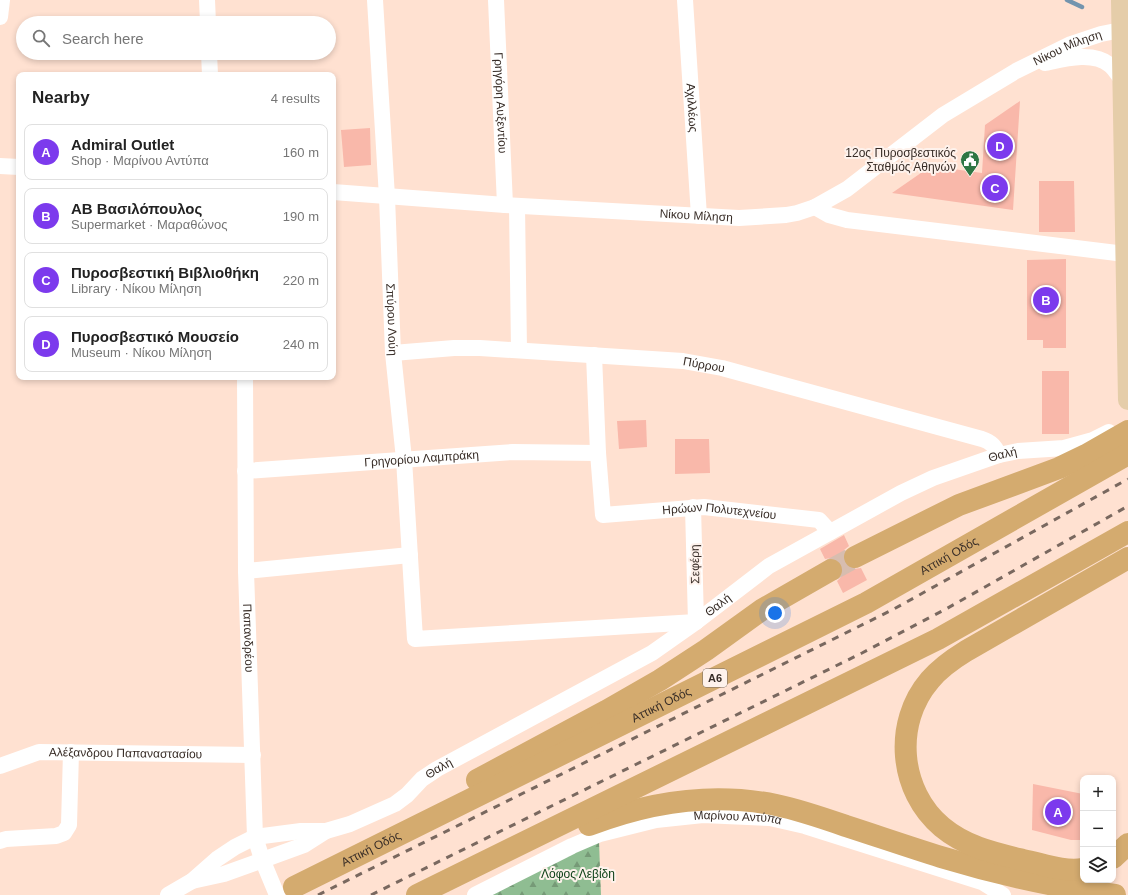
<!DOCTYPE html>
<meta charset="utf-8">
<style>
:root{--surface:#fff;--page:#f6f6f6;--text:#222;--muted:#767676;--line:#e0e0e0;--accent:#7c3aed}
body{margin:0;font-family:Arial,sans-serif;background:var(--page);color:var(--text)}
.controls{position:absolute;right:12px;bottom:12px;display:grid;overflow:hidden;border-radius:8px;box-shadow:0 2px 6px #0003}
.controls button{width:36px;height:36px;display:grid;place-items:center;padding:0;border:0;border-bottom:1px solid var(--line);background:var(--surface);color:var(--text);font:20px sans-serif}
.you{position:absolute;left:775px;top:613px;width:14px;height:14px;margin:-10px;border:3px solid #fff;border-radius:50%;background:#1a73e8;box-shadow:0 0 0 6px #1a73e833}
.badge{display:grid;place-items:center;width:26px;height:26px;border-radius:50%;background:var(--accent);color:#fff;font-size:13px;font-weight:700}
.pin{position:absolute;translate:-50% -50%;border:2px solid #fff;box-shadow:0 1px 4px #0006}
.list{margin:0;padding:0;list-style:none}
h2{display:flex;justify-content:space-between;align-items:center;height:52px;margin:0;padding:0 16px;font-size:17px}
h2 small{font-size:13px;font-weight:400;color:var(--muted)}
.list li{display:grid;grid-template-columns:26px 1fr auto;gap:12px;align-items:center;box-sizing:border-box;height:56px;margin:0 8px 8px;padding:0 8px;border:1px solid var(--line);border-radius:8px}
.list b{display:block;font-size:15px;white-space:nowrap}
.list p{margin:0;font-size:13px;white-space:nowrap;color:var(--muted)}
.list em{font-size:13px;font-style:normal;color:var(--muted)}
.icon{flex:none;width:22px;height:22px;fill:none;stroke:currentColor;stroke-width:2;stroke-linecap:round;stroke-linejoin:round}
.map{position:relative;flex:none;width:1128px;height:895px;overflow:hidden}
.search{position:absolute;background:var(--surface);box-shadow:0 2px 6px #0003;left:16px;top:16px;width:320px;height:44px;display:flex;align-items:center;gap:10px;box-sizing:border-box;padding:0 14px;border-radius:22px;color:var(--muted);font-size:15px}
.panel{position:absolute;background:var(--surface);box-shadow:0 2px 6px #0003;left:16px;top:72px;width:320px;height:308px;border-radius:8px}
.map>svg:first-child{display:block}
</style>
<div class="map">
<svg width="1128" height="895" viewBox="0 0 1128 895">
<defs>
<pattern id="forest-firs" width="22" height="20" patternUnits="userSpaceOnUse"><rect width="22" height="20" fill="#8fbd92"/><path d="M5 1l3.5 6h-7zM16 11l3.5 6h-7z" fill="#769a77"/></pattern>
</defs>
<rect width="100%" height="100%" fill="#ffe1d1"/>
<path fill="url(#forest-firs)" d="M 599,841 L 601,895 L 484,895 Z"/>
<g fill="none" stroke-linecap="round" stroke-linejoin="round">
<path stroke="#7394ae" stroke-width="4.5" d="M 1067,0 L 1082,7"/>
</g>
<g fill="#f9b8aa">
<path d="M 1020,101 L 1013,210 L 892,193 L 931,166 L 982,173 L 985,125 Z"/>
<path d="M 370,128 L 371,165 L 344,167 L 341,130 Z"/>
<path d="M 1039,181 L 1074,181 L 1075,232 L 1039,232 Z"/>
<path d="M 1066,259 L 1066,348 L 1043,348 L 1043,340 L 1027,340 L 1027,260 Z"/>
<rect x="1042" y="371" width="27" height="63"/>
<path d="M 646,420 L 647,447 L 619,449 L 617,421 Z"/>
<path d="M 675,439 L 709,439 L 710,473 L 675,474 Z"/>
<path d="M 844,535 L 849,546 L 844,550 L 843,556 L 844,563 L 848,568 L 854,569 L 861,568 L 867,580 L 843,593 L 837,581 L 842,576 L 843,570 L 842,564 L 837,559 L 831,558 L 825,559 L 820,549 Z"/>
<path d="M 1033,784 L 1083,794 L 1083,840 L 1071,840 L 1032,830 Z"/>
</g>
<g fill="none" stroke-linecap="round" stroke-linejoin="round">
<path stroke="#d7bdaf" stroke-width="22" stroke-dasharray="22 11" stroke-linecap="butt" d="M 831,570 L 855,557"/>
<g stroke="#fff" stroke-width="16">
<path d="M 207,0 L 208,23"/>
<path id="s1" d="M 375,0 L 387,197 L 393,353 L 404,459 L 415,639 L 696,622 L 693,507"/>
<path id="s2" d="M 496,0 L 505,205"/>
<path id="s3" d="M 685,0 L 699,216"/>
<path d="M 0,17 L 2,0"/>
<path d="M 209,53 L 210,75"/>
<path d="M 1045,63 C 1064,59 1093,51 1110,65 C 1115,69 1118,75 1122,80"/>
<path d="M 0,166 L 19,167"/>
<path id="s4" d="M 333,192 L 505,205 L 739,218 L 786,215 L 797,213 L 815,207 L 847,189 L 943,115 L 1016,71 L 1071,44 L 1101,34 L 1121,30"/>
<path d="M 517,206 L 519,350"/>
<path d="M 815,207 L 829,215 L 847,220 L 1125,254"/>
<path id="s5" d="M 393,353 L 454,348 L 480,348 L 683,361 L 722,368 L 982,439 C 991,442 995,446 999,455"/>
<path id="s6" d="M 594,355 L 598,453 L 603,515 L 704,507 L 819,520 L 830,532"/>
<path id="s7" d="M 245,377 L 246,571 L 255,837 L 262,859 L 277,895"/>
<path id="s8" d="M 245,471 L 513,452 L 598,453"/>
<path d="M 246,571 L 410,555"/>
<path id="s9" d="M 0,766 L 39,752 L 253,755"/>
<path d="M 0,841 L 6,839 L 56,836 L 64,833 L 69,825 L 71,752"/>
<path id="s10" d="M 192,881 L 224,874 L 304,845 L 326,831 L 350,824 L 395,804 L 407,795 L 422,779 L 437,769 L 652,653 L 696,622 L 769,566 L 901,493 L 933,478 L 999,455 L 1018,451 L 1064,448 L 1093,440 L 1109,432"/>
<path d="M 168,895 L 192,881 L 217,859 L 235,847 L 255,837 L 301,831 L 326,831"/>
<path id="s11" d="M 475,895 L 572,846 L 600,834 L 656,820 L 703,815 L 770,818 L 805,826 L 982,882 L 1003,895"/>
</g>
<path stroke="#e5cda9" stroke-width="20" d="M 1121,0 L 1128,400"/>
<g stroke="#d4ab6f" stroke-width="22">
<path d="M 855,557 L 959,505 L 1059,468 L 1086,455 L 1128,431"/>
<path d="M 477,780 L 606,711 L 660,680 L 706,650 L 763,609 L 831,570"/>
<path d="M 589,825 C 649,802 713,792 776,805 C 800,810 823,818 846,826 C 877,836 909,847 941,857 C 997,874 1056,887 1115,895"/>
<path d="M 1113,858 L 1128,844"/>
<path d="M 1083,869 C 1063,872 1043,864 1023,860 C 994,853 966,847 942,827 C 899,791 893,723 930,680 C 940,668 953,659 966,651 L 1128,558"/>
<path id="s12" d="M 294,887 L 866,603 L 1128,454"/>
<path d="M 417,895 L 938,639 L 1128,532"/>
</g>
<g stroke="#79685f" stroke-width="3" stroke-dasharray="7 7" stroke-linecap="butt">
<path d="M 318,895 L 894,609 L 1128,479"/>
<path d="M 371,895 L 862,653 L 946,609 L 1128,506"/>
</g>
</g>
<defs>
<symbol id="civic-pin" viewBox="-11 -11 22 30"><path d="M0 17L-7.5 6A9.5 9.5 0 1 1 7.5 6Z" fill="#2d7644" stroke="#fef2ec"/><path d="M-.6-6.5H3V-4.5H.6V-3L4-1V1h2V6H-6V1h2V-1L-.6-3ZM-1.2 2.5V6h2.4V2.5Z" fill="#fff"/></symbol>
</defs>
<g fill-rule="evenodd">
<use href="#civic-pin" x="959" y="149" width="22" height="30"/>
</g>
<g text-anchor="middle" stroke-width="4" stroke-linejoin="round" paint-order="stroke">
<rect fill="#fef2ec" stroke="#736862" stroke-width="1" x="703" y="669" width="24" height="18" rx="3"/>
<g font-size="11" font-weight="bold" fill="#382d27">
<text x="715" y="682">Α6</text>
</g>
<g font-size="12" fill="#382d27" stroke="#fef2ec">
<text dy="4" stroke="none"><textPath href="#s4" startOffset="784">Νίκου Μίληση</textPath></text>
<text dy="4" stroke="none"><textPath href="#s2" startOffset="103">Γρηγόρη Αυξεντίου</textPath></text>
<text dy="4" stroke="none"><textPath href="#s3" startOffset="108">Αχιλλέως</textPath></text>
<text dy="4" stroke="none"><textPath href="#s4" startOffset="364">Νίκου Μίληση</textPath></text>
<text dy="4" stroke="none"><textPath href="#s1" startOffset="320">Σπύρου Λούη</textPath></text>
<text dy="4" stroke="none"><textPath href="#s5" startOffset="312">Πύρρου</textPath></text>
<text dy="4" stroke="none"><textPath href="#s10" startOffset="923">Θαλή</textPath></text>
<text dy="4" stroke="none"><textPath href="#s8" startOffset="177">Γρηγορίου Λαμπράκη</textPath></text>
<text dy="4" stroke="none"><textPath href="#s6" startOffset="277">Ηρώων Πολυτεχνείου</textPath></text>
<text dy="4" stroke="none"><textPath href="#s12" startOffset="734">Αττική Οδός</textPath></text>
<text transform="translate(695 564) rotate(-91)" y="4">Σεφέρη</text>
<text dy="4" stroke="none"><textPath href="#s10" startOffset="599">Θαλή</textPath></text>
<text dy="4" stroke="none"><textPath href="#s7" startOffset="261">Παπανδρέου</textPath></text>
<text dy="4" stroke="none"><textPath href="#s12" startOffset="410">Αττική Οδός</textPath></text>
<text dy="4" stroke="none"><textPath href="#s9" startOffset="128">Αλέξανδρου Παπαναστασίου</textPath></text>
<text dy="4" stroke="none"><textPath href="#s10" startOffset="275">Θαλή</textPath></text>
<text dy="4" stroke="none"><textPath href="#s11" startOffset="279">Μαρίνου Αντύπα</textPath></text>
<text dy="4" stroke="none"><textPath href="#s12" startOffset="86">Αττική Οδός</textPath></text>
</g>
<g font-size="12" fill="#382d27" stroke="#fef2ec" text-anchor="end">
<text x="956" y="157">12ος Πυροσβεστικός<tspan x="956" dy="14">Σταθμός Αθηνών</tspan></text>
</g>
<g font-size="12" fill="#0f4219" stroke="#fef2ec">
<text x="578" y="878">Λόφος Λεβίδη</text>
</g>
</g>
</svg>
<div class="controls">
<button>+</button>
<button>−</button>
<button><svg class="icon" aria-label="layers" viewBox="0 0 24 24"><path d="M12 4l9 5-9 5-9-5zM3 14l9 5 9-5"/></svg></button>
</div>
<div class="you"></div>
<div class="pin badge" style="left:1058px;top:812px">A</div>
<div class="pin badge" style="left:1046px;top:300px">B</div>
<div class="pin badge" style="left:995px;top:188px">C</div>
<div class="pin badge" style="left:1000px;top:146px">D</div>
<div class="search"><svg class="icon" aria-label="search" viewBox="0 0 24 24"><circle cx="10" cy="10" r="6"/><path d="M15 15l6 6"/></svg>Search here</div>
<section class="panel">
<h2>Nearby<small>4 results</small></h2>
<ul class="list">
<li><span class="badge">A</span><div><b>Admiral Outlet</b><p>Shop · Μαρίνου Αντύπα</p></div><em>160 m</em></li>
<li><span class="badge">B</span><div><b>ΑΒ Βασιλόπουλος</b><p>Supermarket · Μαραθώνος</p></div><em>190 m</em></li>
<li><span class="badge">C</span><div><b>Πυροσβεστική Βιβλιοθήκη</b><p>Library · Νίκου Μίληση</p></div><em>220 m</em></li>
<li><span class="badge">D</span><div><b>Πυροσβεστικό Μουσείο</b><p>Museum · Νίκου Μίληση</p></div><em>240 m</em></li>
</ul>
</section>
</div>
